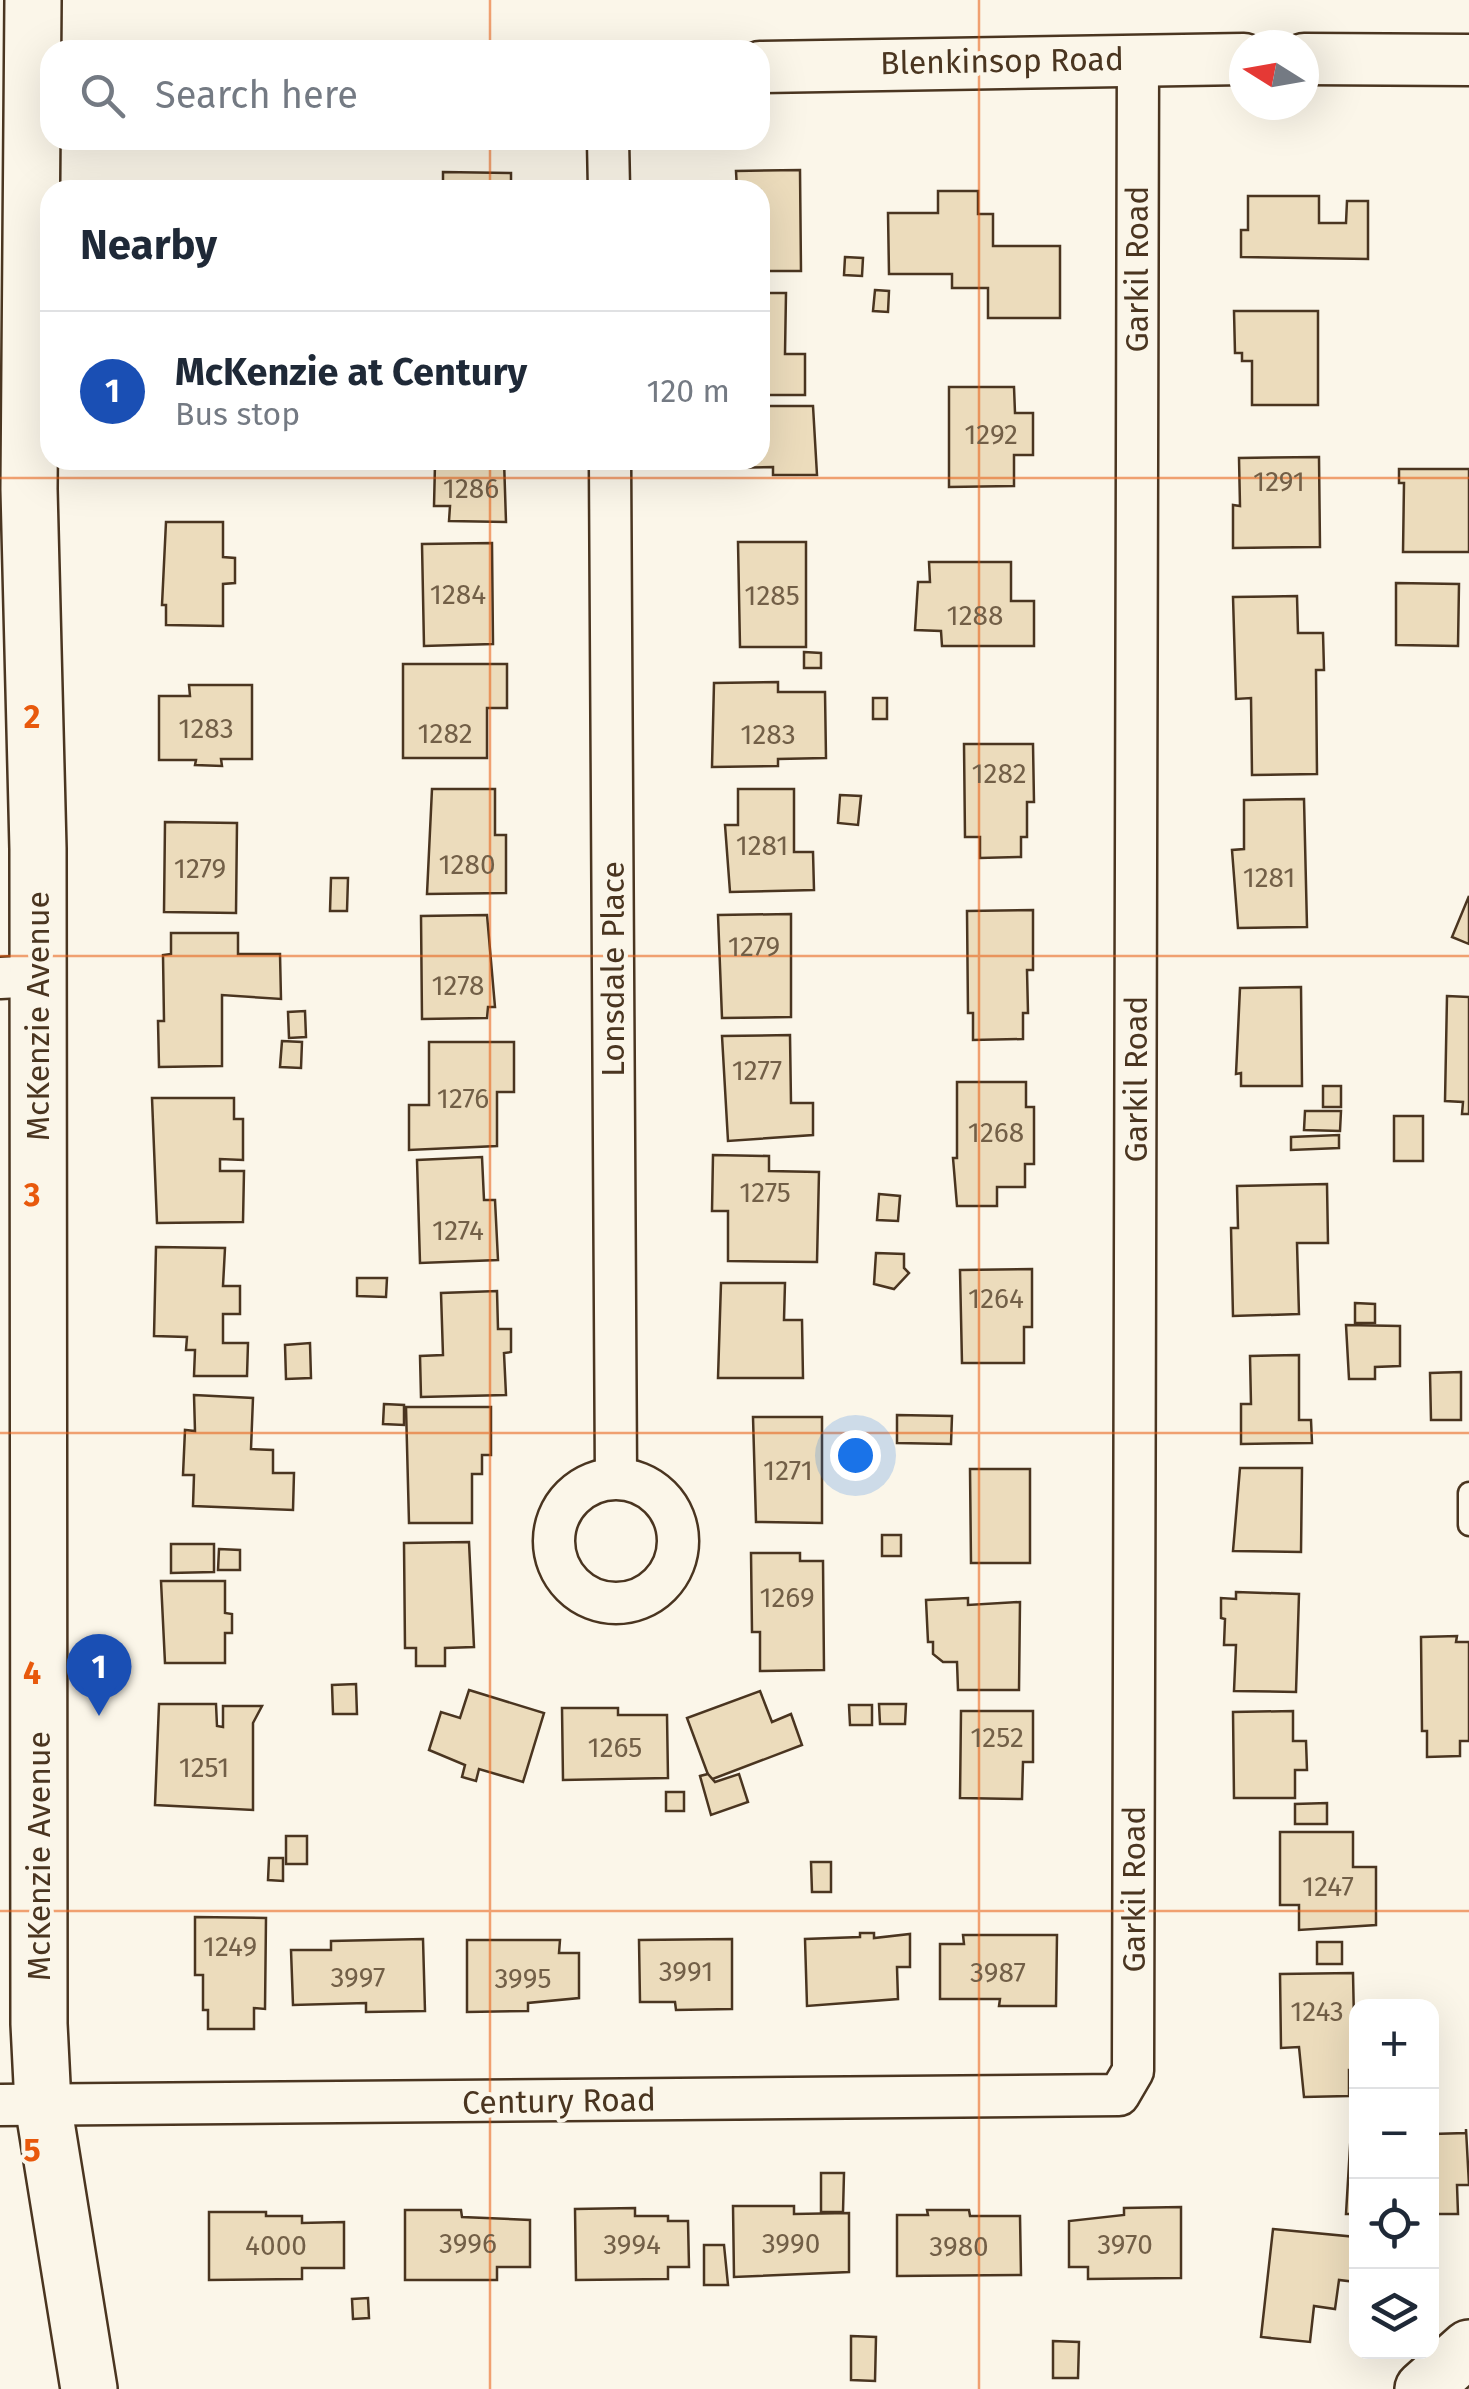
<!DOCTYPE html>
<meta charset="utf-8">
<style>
:root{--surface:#fff;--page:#f6f6f7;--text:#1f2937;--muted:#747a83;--line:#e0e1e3;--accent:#7c3aed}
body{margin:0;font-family:"Fira Sans",sans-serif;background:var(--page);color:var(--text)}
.controls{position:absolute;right:30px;bottom:30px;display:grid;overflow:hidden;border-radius:20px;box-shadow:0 10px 40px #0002}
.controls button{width:90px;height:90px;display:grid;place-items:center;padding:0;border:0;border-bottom:2px solid var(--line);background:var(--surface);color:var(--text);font:50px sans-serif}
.compass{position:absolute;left:1229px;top:30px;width:90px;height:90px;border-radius:50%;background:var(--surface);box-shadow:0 10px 40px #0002;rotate:281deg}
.you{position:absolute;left:855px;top:1455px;width:35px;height:35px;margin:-25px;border:8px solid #fff;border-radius:50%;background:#1a73e8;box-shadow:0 0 0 15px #1a73e833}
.badge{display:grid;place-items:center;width:65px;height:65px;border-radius:50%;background:var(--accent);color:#fff;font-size:32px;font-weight:700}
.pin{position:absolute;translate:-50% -82px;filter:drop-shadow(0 2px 5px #0008)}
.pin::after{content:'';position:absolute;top:52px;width:35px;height:30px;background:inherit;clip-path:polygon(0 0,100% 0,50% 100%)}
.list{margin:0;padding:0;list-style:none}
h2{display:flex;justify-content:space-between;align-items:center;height:130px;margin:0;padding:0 40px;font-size:42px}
h2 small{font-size:32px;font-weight:400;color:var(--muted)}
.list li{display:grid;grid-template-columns:65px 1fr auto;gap:30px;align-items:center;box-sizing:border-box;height:160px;padding:0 40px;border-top:2px solid var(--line)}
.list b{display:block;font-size:38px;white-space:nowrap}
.list p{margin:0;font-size:32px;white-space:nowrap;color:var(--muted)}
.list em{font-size:32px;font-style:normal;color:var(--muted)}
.icon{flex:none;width:55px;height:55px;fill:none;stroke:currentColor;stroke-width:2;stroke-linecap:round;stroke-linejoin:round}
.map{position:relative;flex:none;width:1469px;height:2389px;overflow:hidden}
.search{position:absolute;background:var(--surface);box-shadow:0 10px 40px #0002;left:40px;top:40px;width:730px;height:110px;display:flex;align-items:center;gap:25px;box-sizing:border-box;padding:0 35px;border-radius:30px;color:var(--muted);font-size:38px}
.panel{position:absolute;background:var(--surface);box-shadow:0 10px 40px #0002;left:40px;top:180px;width:730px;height:290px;border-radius:30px}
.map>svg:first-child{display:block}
</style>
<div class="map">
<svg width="1469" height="2389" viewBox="0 0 1469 2389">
<rect width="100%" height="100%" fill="#fbf6e9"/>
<g fill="#ecdcbc" stroke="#4a3520" stroke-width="2.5">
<path d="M 800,170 L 801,271 L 760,271 L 760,190 L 737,190 L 736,171 Z"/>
<path d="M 443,172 L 511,173 L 511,190 L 443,190 Z"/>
<path d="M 938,191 L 978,191 L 978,214 L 993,214 L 993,246 L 1060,246 L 1060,318 L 988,318 L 988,288 L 952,288 L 952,274 L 889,274 L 888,213 L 938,213 Z"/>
<path d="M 1248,196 L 1319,196 L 1319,223 L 1346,223 L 1347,201 L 1368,201 L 1368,259 L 1241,257 L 1241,230 L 1248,230 Z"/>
<path d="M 845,257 L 863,258 L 862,276 L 844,275 Z"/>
<path d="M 875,290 L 889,291 L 888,312 L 873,311 Z"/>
<path d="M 760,293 L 786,293 L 785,354 L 805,354 L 805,395 L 760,395 Z"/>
<path d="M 1234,311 L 1318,311 L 1318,405 L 1252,405 L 1252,361 L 1242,361 L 1242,353 L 1235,353 Z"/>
<path d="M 949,387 L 1014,387 L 1015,413 L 1033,413 L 1033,455 L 1014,455 L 1014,486 L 949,487 Z"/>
<path d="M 760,406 L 813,406 L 817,475 L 773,475 L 773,467 L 725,468 L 725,460 L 760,460 Z"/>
<path d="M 1319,457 L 1320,547 L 1233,548 L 1233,505 L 1240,506 L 1239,458 Z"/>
<path d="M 412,460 L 504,460 L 506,522 L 449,521 L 450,506 L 434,506 L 435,464 Z"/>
<path d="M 1399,469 L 1469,469 L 1469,552 L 1403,552 L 1404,483 L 1399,483 Z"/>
<path d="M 166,522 L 223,522 L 223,557 L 235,558 L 235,583 L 223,584 L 223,626 L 166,625 L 166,605 L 162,605 Z"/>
<path d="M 738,542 L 806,542 L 806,647 L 740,647 Z"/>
<path d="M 492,543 L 493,644 L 424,646 L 422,544 Z"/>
<path d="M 929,562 L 1011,562 L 1011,601 L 1034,601 L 1034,646 L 942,646 L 941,631 L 915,630 L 918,582 L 930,582 Z"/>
<path d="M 1396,583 L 1459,584 L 1458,646 L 1396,645 Z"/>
<path d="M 1297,596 L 1298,633 L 1323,633 L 1324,670 L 1316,670 L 1317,774 L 1252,775 L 1251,698 L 1236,699 L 1233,597 Z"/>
<path d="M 804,652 L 821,653 L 821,668 L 804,668 Z"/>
<path d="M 403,664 L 507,664 L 507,708 L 487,708 L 487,758 L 403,758 Z"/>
<path d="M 778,682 L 778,692 L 825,692 L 826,758 L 778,759 L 778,766 L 712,767 L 714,683 Z"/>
<path d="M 189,685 L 252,685 L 252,759 L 221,759 L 222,766 L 195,765 L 196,760 L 159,760 L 159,696 L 190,696 Z"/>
<rect x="873" y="698" width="14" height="21"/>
<path d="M 964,744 L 1033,744 L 1034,802 L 1027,802 L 1027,837 L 1021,837 L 1021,857 L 980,858 L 980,837 L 965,837 Z"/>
<path d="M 432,789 L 495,789 L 495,835 L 506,835 L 506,893 L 427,894 Z"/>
<path d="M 738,789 L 794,789 L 794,852 L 813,852 L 814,890 L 730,892 L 725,825 L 738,825 Z"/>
<path d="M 840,795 L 861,796 L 858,825 L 838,823 Z"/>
<path d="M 1304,799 L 1307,927 L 1238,928 L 1232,850 L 1244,849 L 1244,800 Z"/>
<path d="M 165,822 L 237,823 L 236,913 L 164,912 Z"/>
<path d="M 331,878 L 348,878 L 347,911 L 330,911 Z"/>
<path d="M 1469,896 L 1469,944 L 1452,937 Z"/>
<path d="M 1033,910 L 1033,970 L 1027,970 L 1028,1013 L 1023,1013 L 1023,1039 L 973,1040 L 973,1013 L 968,1013 L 967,911 Z"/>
<path d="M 791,914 L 791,1017 L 722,1018 L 718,915 Z"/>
<path d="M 487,915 L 495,1007 L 488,1007 L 487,1018 L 422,1019 L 421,916 Z"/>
<path d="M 171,933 L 238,933 L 238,954 L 280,954 L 281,999 L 222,995 L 222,1066 L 159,1067 L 158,1021 L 164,1021 L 163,955 L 171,954 Z"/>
<path d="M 1301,987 L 1302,1086 L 1241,1086 L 1241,1073 L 1236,1074 L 1240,988 Z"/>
<path d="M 1447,996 L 1469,997 L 1469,1114 L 1462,1114 L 1463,1102 L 1445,1101 Z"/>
<path d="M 305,1011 L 306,1037 L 289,1038 L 288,1012 Z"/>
<path d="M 790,1035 L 791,1103 L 813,1103 L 813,1135 L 728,1141 L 722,1036 Z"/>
<path d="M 282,1041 L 302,1042 L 301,1068 L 280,1067 Z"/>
<path d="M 429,1042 L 514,1042 L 514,1092 L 497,1092 L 497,1146 L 409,1150 L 409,1105 L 429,1105 Z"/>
<path d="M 957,1082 L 1026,1082 L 1026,1107 L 1034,1107 L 1034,1164 L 1025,1164 L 1025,1187 L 997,1187 L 997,1206 L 957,1206 L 953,1158 L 957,1158 Z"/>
<rect x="1323" y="1086" width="18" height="21"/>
<path d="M 152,1098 L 234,1098 L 234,1119 L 243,1119 L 243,1160 L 220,1159 L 220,1171 L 244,1171 L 243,1222 L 157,1223 Z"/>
<path d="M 1305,1111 L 1341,1111 L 1340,1131 L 1304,1130 Z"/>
<rect x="1394" y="1116" width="29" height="45"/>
<path d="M 1339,1135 L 1339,1148 L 1291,1150 L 1291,1137 Z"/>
<path d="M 713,1155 L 769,1156 L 769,1171 L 819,1172 L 817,1262 L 728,1261 L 728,1211 L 712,1211 Z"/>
<path d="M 482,1157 L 484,1200 L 495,1200 L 498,1260 L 420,1263 L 417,1160 Z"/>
<path d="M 1327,1184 L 1328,1243 L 1297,1243 L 1299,1314 L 1233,1316 L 1231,1228 L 1238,1228 L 1237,1186 Z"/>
<path d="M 879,1194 L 900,1196 L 898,1221 L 877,1220 Z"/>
<path d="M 156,1247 L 225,1248 L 223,1286 L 240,1286 L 240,1314 L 223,1314 L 223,1343 L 248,1343 L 247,1376 L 194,1376 L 195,1350 L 186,1350 L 187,1337 L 154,1336 Z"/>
<path d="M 876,1253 L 904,1254 L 904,1268 L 909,1273 L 894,1289 L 874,1284 Z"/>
<path d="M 1032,1269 L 1032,1327 L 1024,1327 L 1024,1363 L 962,1363 L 960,1270 Z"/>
<path d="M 357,1278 L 387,1278 L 386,1297 L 357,1296 Z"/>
<path d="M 721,1283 L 785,1283 L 784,1320 L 802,1320 L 803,1378 L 718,1378 Z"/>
<path d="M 497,1291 L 498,1329 L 511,1329 L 511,1352 L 504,1353 L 506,1395 L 421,1397 L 420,1356 L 443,1355 L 441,1293 Z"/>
<path d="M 1355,1303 L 1375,1304 L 1375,1323 L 1355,1323 Z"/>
<path d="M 1346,1325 L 1400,1326 L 1400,1366 L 1375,1367 L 1375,1379 L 1349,1379 Z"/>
<path d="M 310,1343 L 311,1378 L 286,1379 L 285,1345 Z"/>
<path d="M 1299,1355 L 1299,1420 L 1311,1420 L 1312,1443 L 1241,1444 L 1241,1404 L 1251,1404 L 1250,1356 Z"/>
<path d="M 1461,1372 L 1461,1420 L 1431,1420 L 1430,1373 Z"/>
<path d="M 194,1395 L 253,1398 L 251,1449 L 273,1450 L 273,1473 L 294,1473 L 293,1510 L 193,1506 L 194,1475 L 183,1475 L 185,1430 L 195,1431 Z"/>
<path d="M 384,1404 L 404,1405 L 404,1425 L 383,1424 Z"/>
<path d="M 406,1407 L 491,1407 L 491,1455 L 482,1455 L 482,1474 L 472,1474 L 472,1523 L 409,1523 Z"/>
<path d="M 897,1415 L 952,1416 L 951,1444 L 897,1443 Z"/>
<path d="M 753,1417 L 822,1417 L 822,1523 L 756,1522 Z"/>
<path d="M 1240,1468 L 1302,1468 L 1301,1552 L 1233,1551 Z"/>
<path d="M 970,1469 L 1030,1469 L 1030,1563 L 971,1563 Z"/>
<rect x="882" y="1535" width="19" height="21"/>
<path d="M 469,1542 L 474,1647 L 445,1648 L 445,1666 L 416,1666 L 416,1648 L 405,1648 L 404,1543 Z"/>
<path d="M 171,1544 L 214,1544 L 214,1572 L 171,1573 Z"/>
<path d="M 219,1549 L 240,1550 L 240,1570 L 218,1570 Z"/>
<path d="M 751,1553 L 800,1553 L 800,1561 L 823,1561 L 824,1670 L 760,1671 L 760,1632 L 752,1632 Z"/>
<path d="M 161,1581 L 225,1581 L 225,1613 L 232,1614 L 232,1633 L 225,1633 L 225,1663 L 165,1663 Z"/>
<path d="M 1236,1592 L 1299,1594 L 1296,1692 L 1234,1691 L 1236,1645 L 1224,1645 L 1225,1619 L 1221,1618 L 1221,1598 L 1236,1599 Z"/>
<path d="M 968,1598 L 968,1605 L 1020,1602 L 1019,1690 L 958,1690 L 957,1662 L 943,1662 L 933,1654 L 933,1642 L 928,1642 L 926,1600 Z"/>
<path d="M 1457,1636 L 1456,1642 L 1469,1642 L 1469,1741 L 1460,1741 L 1460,1756 L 1427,1757 L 1427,1731 L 1422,1731 L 1421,1637 Z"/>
<path d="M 356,1684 L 357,1714 L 333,1714 L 332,1685 Z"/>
<path d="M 469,1690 L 544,1713 L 523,1782 L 479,1769 L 476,1781 L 462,1777 L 465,1765 L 429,1750 L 441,1712 L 460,1718 Z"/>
<path d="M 760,1691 L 772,1722 L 791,1714 L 802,1745 L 710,1780 L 687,1718 Z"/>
<path d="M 159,1704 L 216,1704 L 217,1726 L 223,1727 L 223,1706 L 262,1706 L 253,1723 L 253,1810 L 155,1805 Z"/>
<path d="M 879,1704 L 906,1704 L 905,1724 L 880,1724 Z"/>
<path d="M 849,1705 L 872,1705 L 872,1725 L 850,1725 Z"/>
<path d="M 562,1708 L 618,1708 L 618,1715 L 667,1715 L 668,1778 L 563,1780 Z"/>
<path d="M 961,1711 L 1033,1711 L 1033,1762 L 1023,1762 L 1022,1799 L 960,1798 Z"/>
<path d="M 1293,1711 L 1293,1741 L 1306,1741 L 1307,1770 L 1295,1770 L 1295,1798 L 1234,1798 L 1233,1712 Z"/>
<path d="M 708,1774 L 715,1782 L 739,1774 L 748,1802 L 711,1815 L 700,1776 Z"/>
<rect x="666" y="1792" width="18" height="19"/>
<path d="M 1327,1803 L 1327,1824 L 1295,1824 L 1295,1804 Z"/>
<path d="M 1280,1832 L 1353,1832 L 1353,1867 L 1376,1867 L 1376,1925 L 1299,1930 L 1299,1905 L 1280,1905 Z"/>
<rect x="286" y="1836" width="21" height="28"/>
<path d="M 269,1858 L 283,1858 L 283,1881 L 268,1880 Z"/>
<path d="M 811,1862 L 831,1862 L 831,1892 L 812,1892 Z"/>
<path d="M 195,1917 L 266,1918 L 265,2009 L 254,2008 L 254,2029 L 208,2029 L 208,2010 L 203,2010 L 203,1975 L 195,1975 Z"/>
<path d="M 860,1933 L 874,1933 L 874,1938 L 910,1934 L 910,1967 L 897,1967 L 898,1999 L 807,2006 L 805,1939 L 860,1937 Z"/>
<path d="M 963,1935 L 1057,1935 L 1056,2006 L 999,2006 L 1000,1999 L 940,1999 L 940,1944 L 964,1944 Z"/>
<path d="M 423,1939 L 425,2011 L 366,2012 L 366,2003 L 293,2005 L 291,1950 L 331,1950 L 331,1941 Z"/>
<path d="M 732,1939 L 732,2009 L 676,2010 L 675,2002 L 640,2002 L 639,1940 Z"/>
<path d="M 467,1940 L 560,1940 L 559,1953 L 579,1953 L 579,1998 L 528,2003 L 528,2011 L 467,2012 Z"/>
<rect x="1317" y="1942" width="25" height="22"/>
<path d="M 1353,1973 L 1355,2070 L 1349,2070 L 1349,2096 L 1304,2097 L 1299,2047 L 1281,2048 L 1280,1974 Z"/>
<path d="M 1466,2129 L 1469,2185 L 1457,2185 L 1458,2214 L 1432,2214 L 1432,2134 L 1466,2133 Z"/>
<path d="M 1351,2130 L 1356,2130 L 1356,2214 L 1346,2214 Z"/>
<path d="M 821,2173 L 844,2173 L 843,2212 L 821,2212 Z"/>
<path d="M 733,2206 L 794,2206 L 794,2214 L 849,2213 L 849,2272 L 734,2277 Z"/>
<path d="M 1181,2207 L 1181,2278 L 1088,2279 L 1088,2267 L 1069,2267 L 1069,2221 L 1124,2215 L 1124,2208 Z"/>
<path d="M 635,2208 L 635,2216 L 668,2216 L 668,2221 L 688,2221 L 689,2267 L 668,2267 L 668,2279 L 576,2280 L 575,2209 Z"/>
<path d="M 405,2210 L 461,2210 L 462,2217 L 530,2220 L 530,2267 L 497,2267 L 497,2280 L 405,2280 Z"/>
<path d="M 927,2210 L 969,2210 L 970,2216 L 1020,2216 L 1021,2275 L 897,2276 L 897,2215 L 928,2215 Z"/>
<path d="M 209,2212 L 266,2212 L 266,2216 L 302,2216 L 302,2223 L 344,2222 L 344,2268 L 302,2268 L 302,2279 L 209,2280 Z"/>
<path d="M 1273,2229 L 1356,2237 L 1356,2282 L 1339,2280 L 1335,2309 L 1314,2306 L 1310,2342 L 1261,2337 Z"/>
<path d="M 704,2245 L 724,2245 L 728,2285 L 704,2285 Z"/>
<path d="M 368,2298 L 369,2318 L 353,2319 L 352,2299 Z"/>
<path d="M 851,2336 L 876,2337 L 875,2381 L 851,2380 Z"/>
<path d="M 1053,2341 L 1079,2342 L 1078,2378 L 1053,2378 Z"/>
</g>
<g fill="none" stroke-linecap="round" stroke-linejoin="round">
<defs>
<path id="service" d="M 1469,1493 L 1469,1525"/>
<g id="minor">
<path d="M 608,140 L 609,190"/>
<path d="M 610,460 L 616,1478"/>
<path d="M 0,978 L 38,976"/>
<circle cx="616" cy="1541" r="62"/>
<path d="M 0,2105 L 1119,2095 L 1133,2071 L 1138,58"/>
</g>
<g id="tertiary">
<path d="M 1304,59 L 1469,60"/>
<path d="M 760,67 L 1244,59"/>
</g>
<g id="secondary">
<path d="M 33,0 L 29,489 L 38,849 L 39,2024 L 43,2104 L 89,2389"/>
<path d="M 1423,2389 L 1469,2348"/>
</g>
</defs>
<use href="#service" stroke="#4a3520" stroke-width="25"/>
<use href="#minor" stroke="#4a3520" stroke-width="45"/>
<use href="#tertiary" stroke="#4a3520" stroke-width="55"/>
<use href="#secondary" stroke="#4a3520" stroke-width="60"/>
<use href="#service" stroke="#fbf6e9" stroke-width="20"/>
<use href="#minor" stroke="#fbf6e9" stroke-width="40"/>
<use href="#tertiary" stroke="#fbf6e9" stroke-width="50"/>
<use href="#secondary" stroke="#fbf6e9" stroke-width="55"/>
</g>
<path fill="none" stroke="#e8590c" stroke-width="2.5" stroke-opacity="0.55" d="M 490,0 L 490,50M 979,0 L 979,2389M 490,140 L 490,190M 490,460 L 490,2389M 0,478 L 1469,478M 0,956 L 1469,956M 0,1433 L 1469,1433M 0,1911 L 1469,1911"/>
<g text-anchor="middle" stroke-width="8" stroke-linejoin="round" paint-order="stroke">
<g font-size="28" fill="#725f47">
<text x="991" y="444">1292</text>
<text x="1279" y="491">1291</text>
<text x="471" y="498">1286</text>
<text x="458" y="604">1284</text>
<text x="772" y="605">1285</text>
<text x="975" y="625">1288</text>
<text x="206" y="738">1283</text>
<text x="445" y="743">1282</text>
<text x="768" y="744">1283</text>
<text x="999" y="783">1282</text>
<text x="762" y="855">1281</text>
<text x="467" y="874">1280</text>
<text x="200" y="878">1279</text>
<text x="1269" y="887">1281</text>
<text x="754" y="956">1279</text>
<text x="458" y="995">1278</text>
<text x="757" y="1080">1277</text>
<text x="463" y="1108">1276</text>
<text x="996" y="1142">1268</text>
<text x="765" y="1202">1275</text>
<text x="458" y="1240">1274</text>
<text x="996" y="1308">1264</text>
<text x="788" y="1480">1271</text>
<text x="787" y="1607">1269</text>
<text x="997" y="1747">1252</text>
<text x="615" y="1757">1265</text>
<text x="204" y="1777">1251</text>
<text x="1328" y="1896">1247</text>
<text x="230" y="1956">1249</text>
<text x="686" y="1981">3991</text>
<text x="998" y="1982">3987</text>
<text x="358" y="1987">3997</text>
<text x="523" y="1988">3995</text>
<text x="1317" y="2021">1243</text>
<text x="468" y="2253">3996</text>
<text x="791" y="2253">3990</text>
<text x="632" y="2254">3994</text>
<text x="1125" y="2254">3970</text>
<text x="276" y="2255">4000</text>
<text x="959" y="2256">3980</text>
</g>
<g font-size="32" fill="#4a3520" stroke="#fbf6e9">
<text transform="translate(1002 61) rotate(-1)" y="11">Blenkinsop Road</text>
<text transform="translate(1137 269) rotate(-90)" y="11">Garkil Road</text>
<text transform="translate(613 969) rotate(-90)" y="11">Lonsdale Place</text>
<text transform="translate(38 1016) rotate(-90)" y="11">McKenzie Avenue</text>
<text transform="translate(1136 1079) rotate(-90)" y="11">Garkil Road</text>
<text transform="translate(39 1856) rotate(-90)" y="11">McKenzie Avenue</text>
<text transform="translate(1134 1889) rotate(-90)" y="11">Garkil Road</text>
<text transform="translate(559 2101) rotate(-1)" y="11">Century Road</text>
</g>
</g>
<g font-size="32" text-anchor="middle" font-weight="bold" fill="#e8590c" stroke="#fbf6e9" stroke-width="8" stroke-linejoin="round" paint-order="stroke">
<text x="32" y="728">2</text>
<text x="32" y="1206">3</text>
<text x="32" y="1684">4</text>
<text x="32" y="2161">5</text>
</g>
</svg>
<div class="controls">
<button>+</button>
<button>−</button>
<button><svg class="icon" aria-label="locate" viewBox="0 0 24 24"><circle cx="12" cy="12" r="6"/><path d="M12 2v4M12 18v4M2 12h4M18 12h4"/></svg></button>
<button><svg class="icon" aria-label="layers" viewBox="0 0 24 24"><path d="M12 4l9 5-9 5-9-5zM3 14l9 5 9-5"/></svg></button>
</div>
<svg class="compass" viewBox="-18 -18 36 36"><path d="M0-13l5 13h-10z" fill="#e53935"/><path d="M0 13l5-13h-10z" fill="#747a83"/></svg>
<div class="you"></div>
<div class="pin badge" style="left:99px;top:1716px;background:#1a4fb4">1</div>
<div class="search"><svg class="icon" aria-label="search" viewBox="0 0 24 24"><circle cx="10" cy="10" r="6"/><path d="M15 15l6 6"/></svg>Search here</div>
<section class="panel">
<h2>Nearby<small></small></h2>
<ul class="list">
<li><span class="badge" style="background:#1a4fb4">1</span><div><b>McKenzie at Century</b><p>Bus stop</p></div><em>120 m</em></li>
</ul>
</section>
</div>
